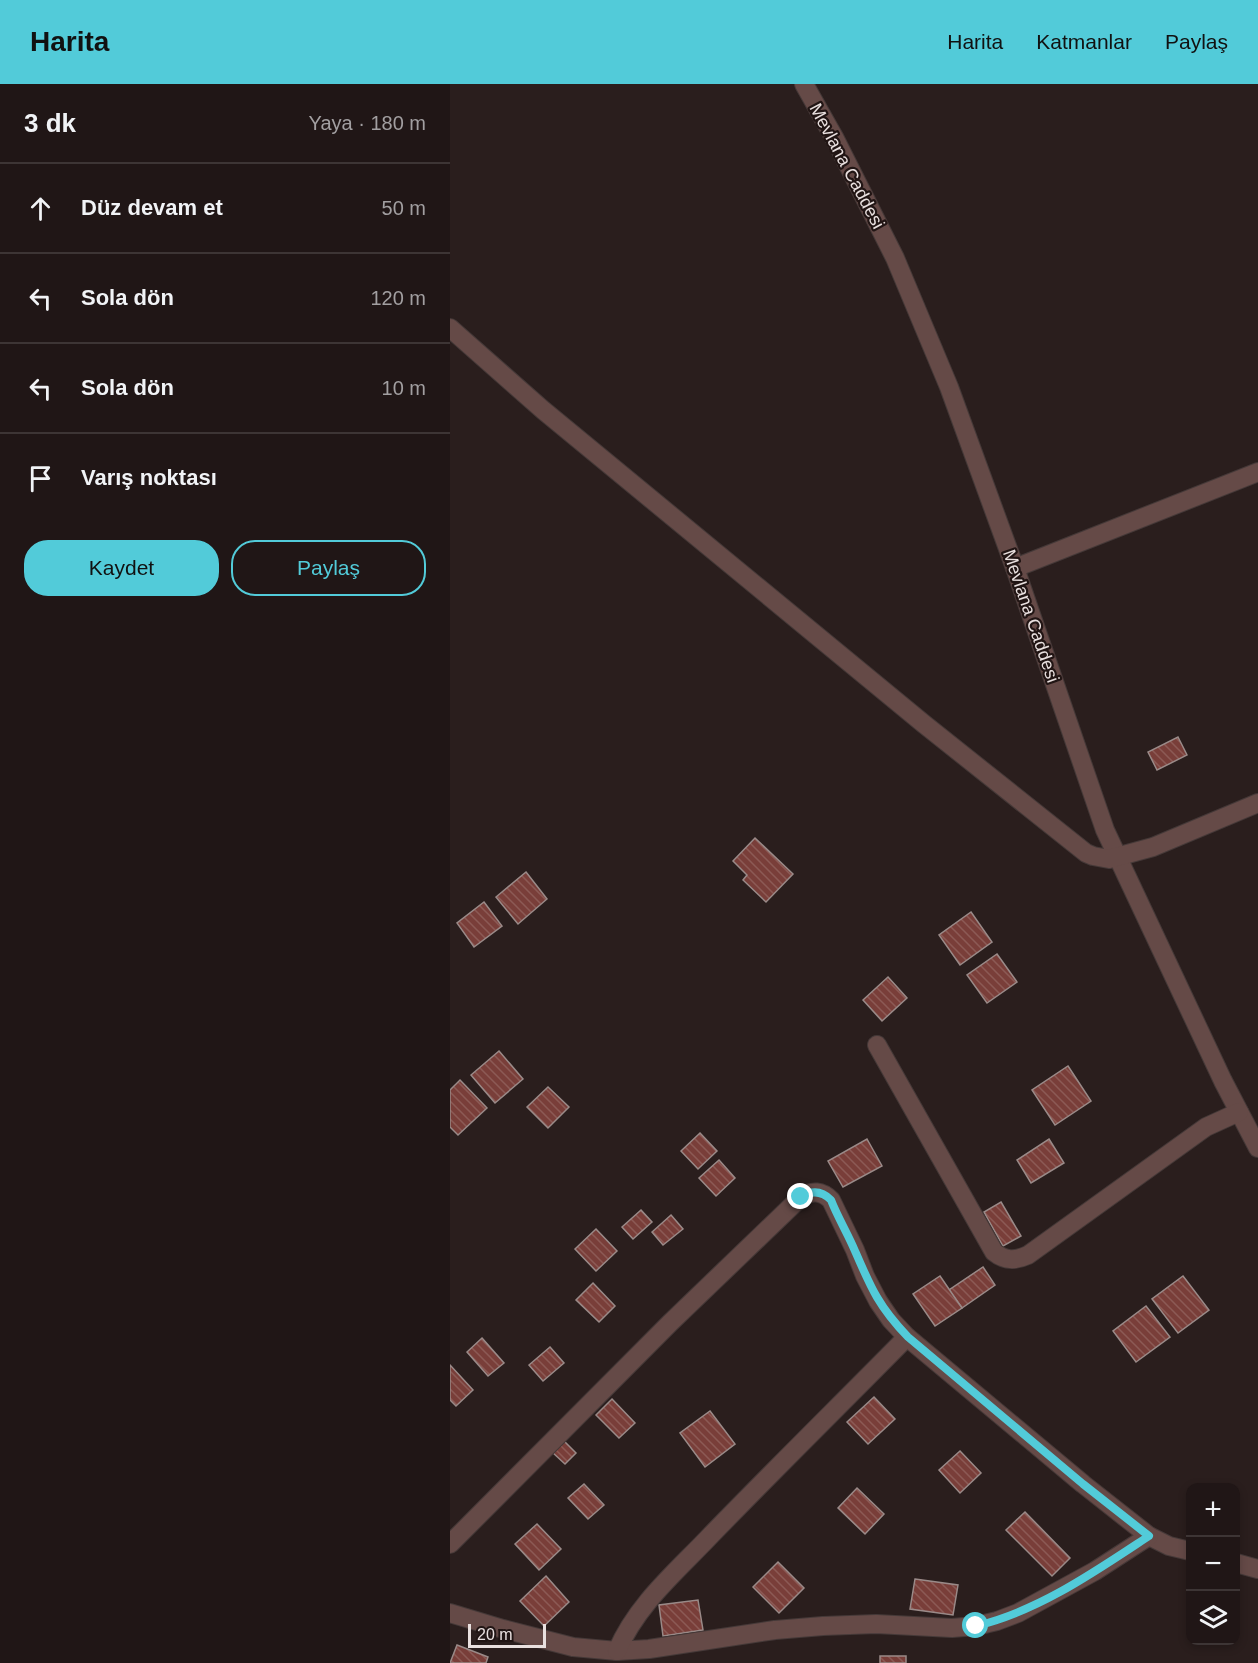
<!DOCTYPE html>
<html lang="tr">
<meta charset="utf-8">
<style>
:root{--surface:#201616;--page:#281f1f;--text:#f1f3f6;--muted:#a29fa1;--line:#3d3535;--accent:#52cbd9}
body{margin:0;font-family:Helvetica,sans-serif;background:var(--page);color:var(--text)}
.controls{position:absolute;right:18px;bottom:18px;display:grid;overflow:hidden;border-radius:12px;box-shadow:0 3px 9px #0003}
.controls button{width:54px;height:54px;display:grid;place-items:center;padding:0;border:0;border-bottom:2px solid var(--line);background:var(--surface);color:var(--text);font:30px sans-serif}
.scale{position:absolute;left:18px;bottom:15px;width:78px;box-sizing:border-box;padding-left:6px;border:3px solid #e9e0df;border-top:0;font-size:16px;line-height:21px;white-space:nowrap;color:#e9e0df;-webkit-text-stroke:4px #211514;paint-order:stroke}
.stop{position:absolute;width:18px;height:18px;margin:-14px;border:4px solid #52cbd9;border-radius:50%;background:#fff}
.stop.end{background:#52cbd9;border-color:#fff;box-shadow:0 2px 6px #0008}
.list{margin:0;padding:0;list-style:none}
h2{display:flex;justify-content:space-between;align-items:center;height:78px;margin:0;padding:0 24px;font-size:26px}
h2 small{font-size:20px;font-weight:400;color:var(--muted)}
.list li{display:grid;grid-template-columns:39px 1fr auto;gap:18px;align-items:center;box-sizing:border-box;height:90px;padding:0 24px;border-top:2px solid var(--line)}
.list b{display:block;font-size:22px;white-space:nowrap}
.list em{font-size:20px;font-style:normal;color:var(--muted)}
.actions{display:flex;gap:12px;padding:18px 24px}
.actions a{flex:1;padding:14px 0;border:2px solid var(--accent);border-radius:24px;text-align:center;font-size:21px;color:var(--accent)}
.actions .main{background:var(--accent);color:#111}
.icon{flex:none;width:33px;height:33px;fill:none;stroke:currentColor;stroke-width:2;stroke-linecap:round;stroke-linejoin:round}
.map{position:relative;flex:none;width:808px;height:1579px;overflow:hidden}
header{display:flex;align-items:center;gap:36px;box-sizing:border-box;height:84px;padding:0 30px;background:var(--accent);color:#111}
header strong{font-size:28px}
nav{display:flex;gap:33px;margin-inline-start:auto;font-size:21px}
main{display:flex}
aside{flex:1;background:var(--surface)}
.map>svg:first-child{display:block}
</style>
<header>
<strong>Harita</strong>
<nav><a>Harita</a><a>Katmanlar</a><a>Paylaş</a></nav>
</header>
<main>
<aside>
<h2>3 dk<small>Yaya · 180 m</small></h2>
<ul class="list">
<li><svg class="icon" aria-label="ahead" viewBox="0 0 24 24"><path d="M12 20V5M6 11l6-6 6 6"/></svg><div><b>Düz devam et</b></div><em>50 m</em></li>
<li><svg class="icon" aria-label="left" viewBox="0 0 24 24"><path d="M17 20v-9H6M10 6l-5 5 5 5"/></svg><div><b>Sola dön</b></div><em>120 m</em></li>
<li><svg class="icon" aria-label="left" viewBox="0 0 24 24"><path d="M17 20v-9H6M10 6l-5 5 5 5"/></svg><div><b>Sola dön</b></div><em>10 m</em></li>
<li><svg class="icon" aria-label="arrive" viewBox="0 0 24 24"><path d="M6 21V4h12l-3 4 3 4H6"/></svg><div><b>Varış noktası</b></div></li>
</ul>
<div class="actions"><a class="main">Kaydet</a><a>Paylaş</a></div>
</aside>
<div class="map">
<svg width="808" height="1579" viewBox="0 0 808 1579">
<defs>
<pattern id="building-back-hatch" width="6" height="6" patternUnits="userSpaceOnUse" patternTransform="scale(1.5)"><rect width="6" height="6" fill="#793e39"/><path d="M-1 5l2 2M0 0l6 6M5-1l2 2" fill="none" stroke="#8c5a55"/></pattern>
</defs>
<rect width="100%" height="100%" fill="#2a1e1d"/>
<g fill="url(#building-back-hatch)" stroke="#9a8a88" stroke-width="1.5">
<path d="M 728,653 L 737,671 L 707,686 L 698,668 Z"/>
<path d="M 305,754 L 343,790 L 316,818 L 293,796 L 297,791 L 283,777 Z"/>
<path d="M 76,788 L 97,815 L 68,840 L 46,813 Z"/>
<path d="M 34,818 L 52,842 L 24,863 L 7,839 Z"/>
<path d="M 521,828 L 542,858 L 510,881 L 489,851 Z"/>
<path d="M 547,870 L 567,898 L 537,919 L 517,891 Z"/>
<path d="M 438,893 L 457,914 L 432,937 L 413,916 Z"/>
<path d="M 49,967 L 73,995 L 45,1019 L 21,991 Z"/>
<path d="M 618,982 L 641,1017 L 605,1041 L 582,1006 Z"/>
<path d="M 10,996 L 37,1024 L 8,1051 L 0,1043 L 0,1006 Z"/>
<path d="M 98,1003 L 119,1023 L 98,1044 L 77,1023 Z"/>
<path d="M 250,1049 L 267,1067 L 248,1085 L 231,1067 Z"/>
<path d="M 417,1055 L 432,1082 L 393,1103 L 378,1077 Z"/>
<path d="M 599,1055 L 614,1079 L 581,1099 L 567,1076 Z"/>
<path d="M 269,1076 L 285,1094 L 266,1112 L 249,1094 Z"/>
<path d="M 551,1118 L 571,1152 L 553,1162 L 534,1128 Z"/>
<path d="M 191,1126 L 202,1138 L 183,1155 L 172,1143 Z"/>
<path d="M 221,1131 L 233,1145 L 213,1161 L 202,1148 Z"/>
<path d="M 146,1145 L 167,1167 L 146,1187 L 125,1165 Z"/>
<path d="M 533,1183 L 545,1201 L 512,1224 L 499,1206 Z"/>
<path d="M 490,1192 L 512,1224 L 485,1242 L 463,1210 Z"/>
<path d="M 733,1192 L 759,1226 L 728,1249 L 702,1215 Z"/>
<path d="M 143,1199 L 165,1222 L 149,1238 L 126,1216 Z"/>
<path d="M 696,1222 L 720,1253 L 686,1278 L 663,1247 Z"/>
<path d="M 32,1254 L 54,1279 L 38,1292 L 17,1268 Z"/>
<path d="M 100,1263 L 114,1279 L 93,1297 L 79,1281 Z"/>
<path d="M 0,1281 L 23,1306 L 6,1322 L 0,1316 Z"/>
<path d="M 424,1313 L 445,1335 L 418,1360 L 397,1338 Z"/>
<path d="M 162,1315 L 185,1339 L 169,1354 L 146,1331 Z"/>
<path d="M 260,1327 L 285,1360 L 255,1383 L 230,1349 Z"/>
<path d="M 113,1356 L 126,1369 L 115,1380 L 102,1368 Z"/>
<path d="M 510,1367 L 531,1389 L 510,1409 L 489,1386 Z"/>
<path d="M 134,1400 L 154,1421 L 138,1435 L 118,1414 Z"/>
<path d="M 407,1404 L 434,1430 L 415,1450 L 388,1424 Z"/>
<path d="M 575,1428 L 620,1474 L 602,1492 L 556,1446 Z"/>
<path d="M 87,1440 L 111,1465 L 89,1486 L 65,1460 Z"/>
<path d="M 328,1478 L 354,1504 L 329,1529 L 303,1503 Z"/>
<path d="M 96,1492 L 119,1518 L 94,1542 L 70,1517 Z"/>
<path d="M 465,1495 L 508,1501 L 503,1531 L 460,1525 Z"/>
<path d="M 248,1516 L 253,1546 L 213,1552 L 209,1521 Z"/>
<path d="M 7,1561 L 38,1573 L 36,1579 L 0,1579 Z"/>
<rect x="430" y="1572" width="26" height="7"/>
</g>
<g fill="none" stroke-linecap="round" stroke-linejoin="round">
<defs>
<g id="minor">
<path d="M 354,0 L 385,55 L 445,174 L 499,303 L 565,484 L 655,746 L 773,997 L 808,1064"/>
<path d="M 0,244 L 93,326 L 474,640 L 636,769 L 643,772 L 659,775 L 703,763 L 808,719"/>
<path d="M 565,484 L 808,388"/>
<path d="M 427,961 L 544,1168 C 555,1177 565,1177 578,1171 L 756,1043 L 789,1028"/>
<path d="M 0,1460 L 220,1239 L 351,1113 C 362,1106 372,1107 381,1116 L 405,1166 L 415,1192 L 428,1217 L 441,1236 L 457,1253 L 633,1400 L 699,1452 L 719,1462 L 740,1467"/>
<path d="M 786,1479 L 808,1485"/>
<path d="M 0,1529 L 53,1545 L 123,1563 L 167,1567 L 199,1565 L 325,1546 L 373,1542 L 426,1540 L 502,1544 L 526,1542 L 547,1537 L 568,1529 L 645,1487 L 699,1452"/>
<path d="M 167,1567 C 187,1520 227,1487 261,1451 C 326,1384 392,1319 457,1253"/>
</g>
</defs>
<use href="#minor" stroke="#453938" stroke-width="20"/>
<use href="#minor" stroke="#654a47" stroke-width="18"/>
</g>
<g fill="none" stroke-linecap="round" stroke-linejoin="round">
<path stroke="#52cbd9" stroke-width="8" d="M 351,1113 C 362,1106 372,1107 381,1116 C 388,1134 398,1150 405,1167 C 421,1204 429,1223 458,1253 L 633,1400 L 699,1452 C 646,1487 589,1527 526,1542"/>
</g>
<g text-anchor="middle" stroke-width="4.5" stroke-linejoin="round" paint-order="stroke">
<g font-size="18" fill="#e9e0df" stroke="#211514">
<text transform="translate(397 82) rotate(62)" y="6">Mevlana Caddesi</text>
<text transform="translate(581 532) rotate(71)" y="6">Mevlana Caddesi</text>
</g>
</g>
</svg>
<div class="controls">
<button>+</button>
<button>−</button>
<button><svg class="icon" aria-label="layers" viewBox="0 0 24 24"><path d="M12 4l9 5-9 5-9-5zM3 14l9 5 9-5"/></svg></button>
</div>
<div class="scale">20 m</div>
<div class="stop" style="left:526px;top:1542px"></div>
<div class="stop end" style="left:351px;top:1113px"></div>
</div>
</main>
